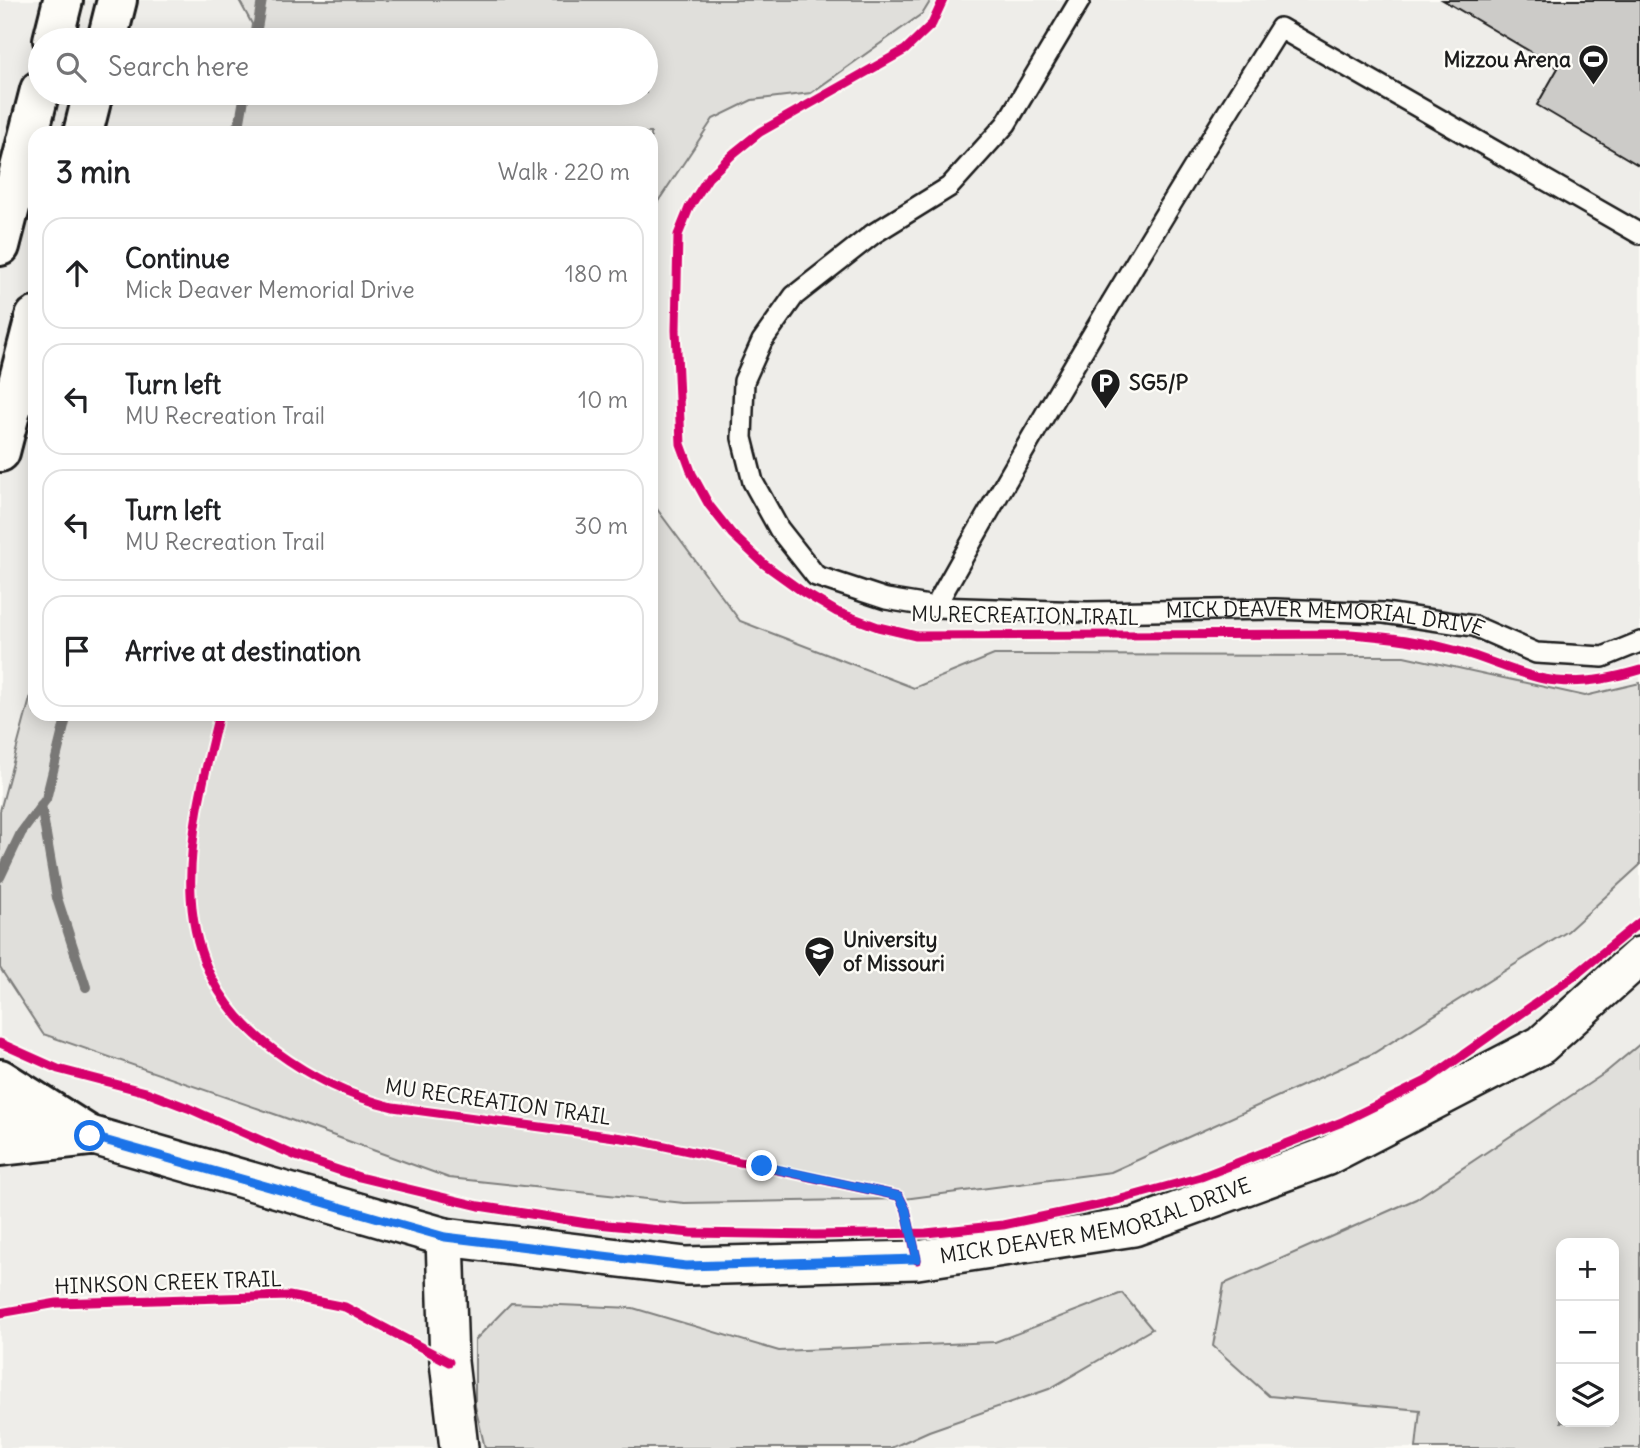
<!DOCTYPE html>
<meta charset="utf-8">
<style>
:root{--surface:#fff;--page:#f2f2f2;--text:#202124;--muted:#757577;--line:#e0e0e0}
body{margin:0;font-family:Delius,sans-serif;background:var(--page);color:var(--text)}
.controls{position:absolute;right:21px;bottom:21px;display:grid;overflow:hidden;border-radius:14px;box-shadow:0 4px 18px #0003}
.controls button{width:63px;height:63px;display:grid;place-items:center;padding:0;border:0;border-bottom:2px solid var(--line);background:var(--surface);color:var(--text);font:35px sans-serif}
.stop{position:absolute;width:21px;height:21px;margin:-16px;border:5px solid #1a73e8;border-radius:50%;background:#fff}
.stop.end{background:#1a73e8;border-color:#fff;box-shadow:0 2px 7px #0008}
.list{margin:0;padding:0;list-style:none}
h2{display:flex;justify-content:space-between;align-items:center;height:91px;margin:0;padding:0 28px;font-size:30px}
h2 small{font-size:23px;font-weight:400;color:var(--muted)}
.list li{display:grid;grid-template-columns:46px 1fr auto;gap:21px;align-items:center;box-sizing:border-box;height:112px;margin:0 14px 14px;padding:0 14px;border:2px solid var(--line);border-radius:21px}
.list b{display:block;font-size:26px;white-space:nowrap}
.list p{margin:0;font-size:23px;white-space:nowrap;color:var(--muted)}
.list em{font-size:23px;font-style:normal;color:var(--muted)}
.icon{flex:none;width:38px;height:38px;fill:none;stroke:currentColor;stroke-width:2;stroke-linecap:round;stroke-linejoin:round}
.map{position:relative;flex:none;width:1640px;height:1448px;overflow:hidden}
.search{position:absolute;background:var(--surface);box-shadow:0 4px 18px #0003;left:28px;top:28px;width:630px;height:77px;display:flex;align-items:center;gap:18px;box-sizing:border-box;padding:0 24px;border-radius:38px;color:var(--muted);font-size:26px}
.panel{position:absolute;background:var(--surface);box-shadow:0 4px 18px #0003;left:28px;top:126px;width:630px;height:595px;border-radius:21px}
.map>svg:first-child{display:block}
</style>
<div class="map">
<svg width="1640" height="1448" viewBox="0 0 1640 1448">
<rect width="100%" height="100%" fill="#fdfcf7"/>
<filter id="ink" filterUnits="userSpaceOnUse"><feTurbulence type="fractalNoise" baseFrequency=".0143" numOctaves="2"/><feDisplacementMap in="SourceGraphic" scale="14" xChannelSelector="R" yChannelSelector="G"/><feConvolveMatrix kernelMatrix="1 2 1 2 8 2 1 2 1" color-interpolation-filters="sRGB"/></filter>
<g filter="url(#ink)">
<path fill="#eeede9" fill-rule="evenodd" d="M 0,0 L 1640,0 L 1640,1448 L 0,1448 ZM 40,40 L 646,40 L 646,93 L 40,93 ZM 35,133 L 651,133 L 651,714 L 35,714 ZM 1561,1243 L 1614,1243 L 1614,1422 L 1561,1422 Z"/>
<g fill="#e0dfdb" stroke="#7e7e7c" stroke-width="2" fill-rule="evenodd">
<path d="M 239,0 L 931,0 L 923,13 L 811,93 L 752,100 L 713,119 L 651,212 L 651,133 L 225,133 L 238,119 L 242,93 L 646,93 L 646,40 L 250,40 L 252,24 Z"/>
<path d="M 651,501 L 740,621 L 914,688 L 994,655 L 1404,656 L 1585,696 L 1640,683 L 1640,865 L 1568,931 L 1374,1053 L 1111,1172 L 904,1199 L 684,1203 L 449,1178 L 280,1116 L 43,1034 L 0,968 L 0,811 L 35,680 L 35,714 L 651,714 Z"/>
<path d="M 1640,1044 L 1640,1448 L 1416,1448 L 1420,1410 L 1269,1396 L 1213,1346 L 1224,1284 L 1416,1199 L 1605,1073 ZM 1614,1243 L 1614,1422 L 1561,1422 L 1561,1243 Z"/>
<path d="M 1122,1293 L 1152,1329 L 1049,1389 L 929,1431 L 891,1448 L 485,1448 L 475,1406 L 475,1340 L 511,1303 L 633,1308 L 779,1351 L 995,1342 Z"/>
</g>
<g fill="none" stroke-linecap="round" stroke-linejoin="round">
<g stroke="#797876" stroke-width="10">
<path d="M 255,40 L 262,0"/>
<path d="M 238,133 L 245,93"/>
<path d="M 41,805 L 57,898 L 86,987"/>
<path d="M 0,877 L 21,833 L 46,799 L 67,714"/>
</g>
</g>
<path fill="#cccbc8" stroke="#1c1c1c" stroke-width="2" d="M 1443,0 L 1640,0 L 1640,166 L 1537,105 L 1558,68 Z"/>
<g fill="none" stroke-linecap="round" stroke-linejoin="round">
<defs>
<g id="lane">
<path id="s1" d="M 1080,0 L 1006,124 L 949,187 L 873,234 L 794,296 L 762,341 L 744,381 L 742,438 L 753,482 L 779,529 L 816,576 L 886,599 L 935,607 L 1087,612 L 1275,609 L 1384,613 L 1474,626 L 1536,653 L 1603,657 L 1640,642"/>
<path d="M 935,607 C 1044,411 1161,218 1280,28 L 1640,234"/>
</g>
<g id="street">
<path id="s2" d="M 0,1109 L 445,1237 L 686,1266 L 917,1260 L 1134,1227 L 1325,1157 L 1541,1045 L 1640,956"/>
<path d="M 445,1237 L 449,1362 L 459,1448"/>
</g>
<g id="primary">
<path d="M 53,40 L 63,0"/>
<path d="M 107,40 L 117,0"/>
<path d="M 83,133 L 93,93"/>
<path d="M 0,246 L 40,90"/>
<path d="M 0,452 L 35,317"/>
<path d="M 0,1079 L 90,1136"/>
<path d="M 0,1146 L 90,1136"/>
</g>
</defs>
<use href="#lane" stroke="#1c1c1c" stroke-width="24"/>
<use href="#street" stroke="#1c1c1c" stroke-width="42"/>
<use href="#primary" stroke="#1c1c1c" stroke-width="44"/>
<use href="#lane" stroke="#fdfcf7" stroke-width="19"/>
<use href="#street" stroke="#fdfcf7" stroke-width="37"/>
<use href="#primary" stroke="#fdfcf7" stroke-width="38"/>
<defs>
<g id="cycleway">
<path d="M 943,0 L 932,24 L 905,50 L 760,132 L 734,153 L 708,178 L 689,208 L 678,235 L 676,330 L 681,444 L 692,474 L 709,505 L 732,534 L 764,564 L 803,592 L 837,612 L 878,627 L 916,636 L 1350,634 C 1390,637 1422,641 1462,652 C 1489,660 1516,673 1544,679 C 1576,686 1610,679 1640,670"/>
<path d="M 219,714 C 189,837 156,961 274,1050 C 312,1078 348,1096 393,1107 L 637,1140 L 899,1196 L 906,1210 L 917,1260"/>
<path d="M 0,1043 L 58,1069 L 146,1092 L 188,1108 L 296,1156 L 359,1177 L 479,1206 L 587,1223 L 691,1233 L 815,1235 L 926,1233 L 1003,1225 L 1103,1204 L 1201,1177 L 1342,1122 L 1426,1081 L 1573,977 L 1640,922"/>
<path d="M 0,1313 L 57,1303 L 289,1296 L 345,1307 L 449,1362"/>
</g>
</defs>
<use href="#cycleway" stroke="#fdfcf7" stroke-width="13"/>
<use href="#cycleway" stroke="#d6006c" stroke-width="9"/>
</g>
</g>
<g fill="none" stroke-linecap="round" stroke-linejoin="round" filter="url(#ink)">
<path stroke="#1a73e8" stroke-width="9" d="M 90,1136 L 445,1237 L 686,1266 L 917,1259 L 906,1210 L 899,1196 L 762,1166"/>
</g>
<defs>
<symbol id="stadium-pin" viewBox="-11 -11 22 30"><path d="M0 17L-7.5 6A9.5 9.5 0 1 1 7.5 6Z" fill="#1c1c1c" stroke="#fdfcf7"/><path d="M0-5a6.5 5 0 1 0 0 10a6.5 5 0 1 0 0-10ZM-3.5-1.8h7v3.6h-7Z" fill="#fff"/></symbol>
<symbol id="parking-pin" viewBox="-11 -11 22 30"><path d="M0 17L-7.5 6A9.5 9.5 0 1 1 7.5 6Z" fill="#1c1c1c" stroke="#fdfcf7"/><path d="M-3.5-5.5H1a3.5 3.5 0 0 1 0 7H-1V5.5H-3.5ZM-1-3.4V-.6H.8a1.4 1.4 0 0 0 0-2.8Z" fill="#fff"/></symbol>
<symbol id="university-pin" viewBox="-11 -11 22 30"><path d="M0 17L-7.5 6A9.5 9.5 0 1 1 7.5 6Z" fill="#1c1c1c" stroke="#fdfcf7"/><path d="M0-5L7-2L0 1L-7-2ZM-4 1L0 2.5L4 1V4Q0 6-4 4Z" fill="#fff"/></symbol>
</defs>
<g fill-rule="evenodd">
<use href="#stadium-pin" x="1576" y="42" width="35" height="47"/>
<use href="#parking-pin" x="1088" y="366" width="35" height="47"/>
<use href="#university-pin" x="802" y="934" width="35" height="47"/>
</g>
<g text-anchor="middle" stroke-width="5" stroke-linejoin="round" paint-order="stroke">
<g font-size="21" font-weight="bold" fill="#1c1c1c" stroke="#fdfcf7" text-anchor="start">
<text x="1571" y="67" text-anchor="end">Mizzou Arena</text>
<text x="1129" y="390">SG5/P</text>
<text x="843" y="947">University<tspan x="843" dy="24">of Missouri</tspan></text>
</g>
<g font-size="21" fill="#1c1c1c" stroke="#fdfcf7">
<text transform="translate(1025 616) rotate(1)" y="7">MU RECREATION TRAIL</text>
<text dy="7" stroke="none"><textPath href="#s1" startOffset="1248">MICK DEAVER MEMORIAL DRIVE</textPath></text>
<text transform="translate(498 1102) rotate(8)" y="7">MU RECREATION TRAIL</text>
<text dy="7" stroke="none"><textPath href="#s2" startOffset="1120">MICK DEAVER MEMORIAL DRIVE</textPath></text>
<text transform="translate(168 1283) rotate(-2)" y="7">HINKSON CREEK TRAIL</text>
</g>
</g>
</svg>
<div class="controls">
<button>+</button>
<button>−</button>
<button><svg class="icon" aria-label="layers" viewBox="0 0 24 24"><path d="M12 4l9 5-9 5-9-5zM3 14l9 5 9-5"/></svg></button>
</div>
<div class="stop" style="left:90px;top:1136px"></div>
<div class="stop end" style="left:762px;top:1166px"></div>
<div class="search"><svg class="icon" aria-label="search" viewBox="0 0 24 24"><circle cx="10" cy="10" r="6"/><path d="M15 15l6 6"/></svg>Search here</div>
<section class="panel">
<h2>3 min<small>Walk · 220 m</small></h2>
<ul class="list">
<li><svg class="icon" aria-label="ahead" viewBox="0 0 24 24"><path d="M12 20V5M6 11l6-6 6 6"/></svg><div><b>Continue</b><p>Mick Deaver Memorial Drive</p></div><em>180 m</em></li>
<li><svg class="icon" aria-label="left" viewBox="0 0 24 24"><path d="M17 20v-9H6M10 6l-5 5 5 5"/></svg><div><b>Turn left</b><p>MU Recreation Trail</p></div><em>10 m</em></li>
<li><svg class="icon" aria-label="left" viewBox="0 0 24 24"><path d="M17 20v-9H6M10 6l-5 5 5 5"/></svg><div><b>Turn left</b><p>MU Recreation Trail</p></div><em>30 m</em></li>
<li><svg class="icon" aria-label="arrive" viewBox="0 0 24 24"><path d="M6 21V4h12l-3 4 3 4H6"/></svg><div><b>Arrive at destination</b></div></li>
</ul>
</section>
</div>
